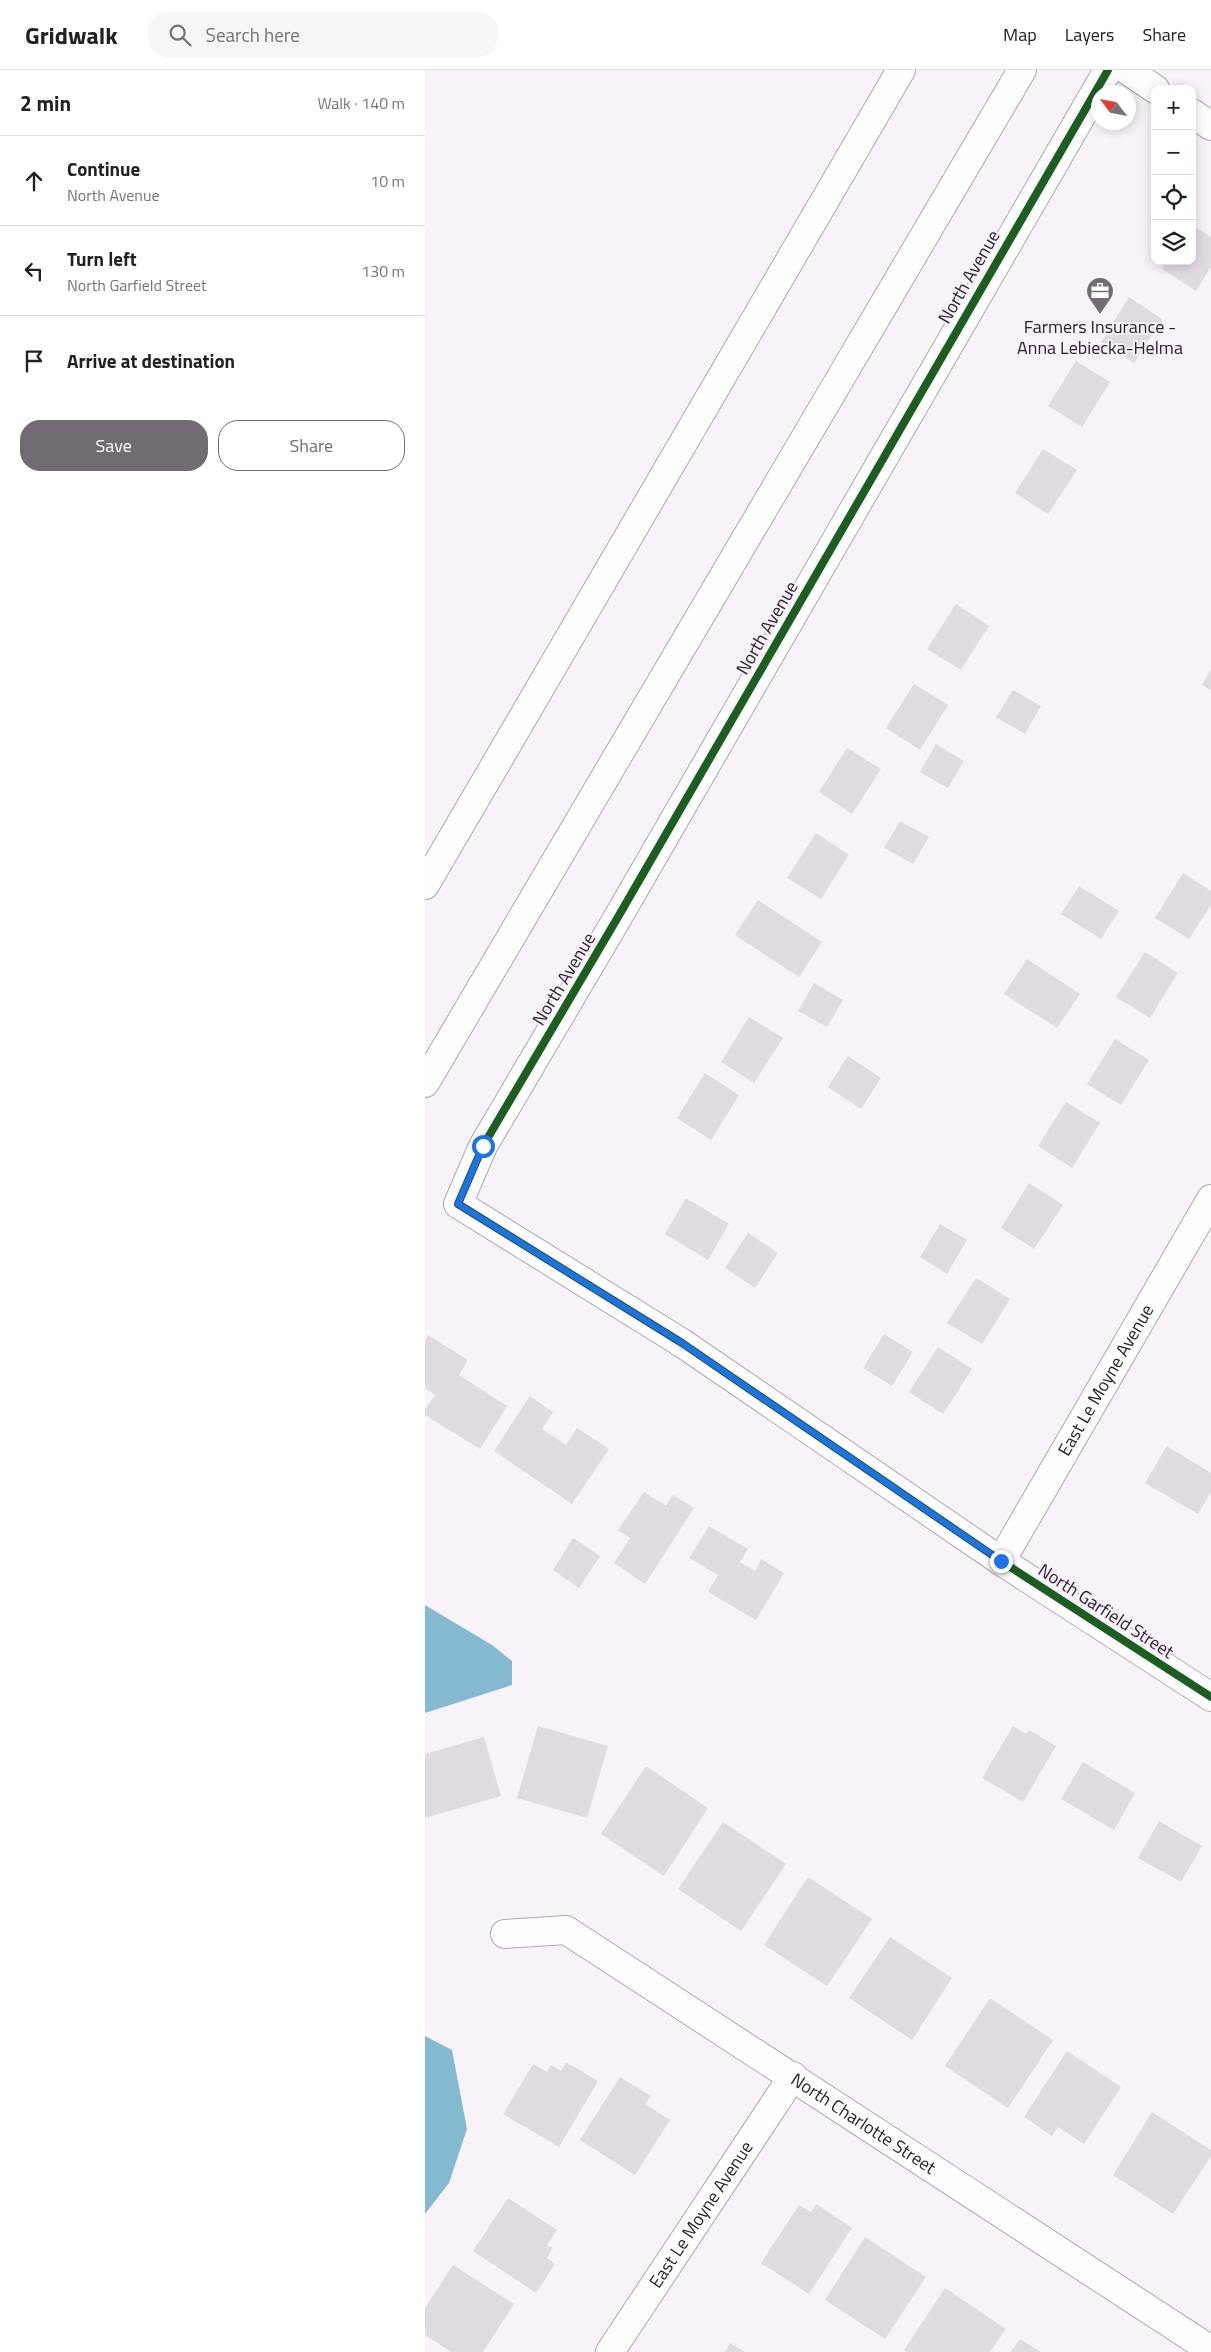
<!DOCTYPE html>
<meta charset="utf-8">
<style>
:root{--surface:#fff;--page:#f6f6f6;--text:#202124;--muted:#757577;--line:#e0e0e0;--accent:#736b74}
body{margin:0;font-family:"Titillium Web",sans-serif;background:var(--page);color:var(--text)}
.controls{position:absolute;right:15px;top:15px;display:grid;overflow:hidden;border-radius:10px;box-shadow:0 2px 12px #0003}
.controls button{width:45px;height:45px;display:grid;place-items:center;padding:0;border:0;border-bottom:1px solid var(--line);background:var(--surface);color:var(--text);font:25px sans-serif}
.compass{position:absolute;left:666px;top:15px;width:45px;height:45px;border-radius:50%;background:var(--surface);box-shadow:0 2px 12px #0003;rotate:302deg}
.stop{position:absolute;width:15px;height:15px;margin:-11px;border:4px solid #1a73e8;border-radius:50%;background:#fff}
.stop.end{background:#1a73e8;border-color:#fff;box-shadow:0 1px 5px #0008}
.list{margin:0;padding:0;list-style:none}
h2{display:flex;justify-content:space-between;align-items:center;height:65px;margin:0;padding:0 20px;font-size:21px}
h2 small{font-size:16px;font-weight:400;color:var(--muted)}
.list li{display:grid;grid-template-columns:32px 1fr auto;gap:15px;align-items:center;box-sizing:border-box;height:90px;padding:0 20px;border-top:1px solid var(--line)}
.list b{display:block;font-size:19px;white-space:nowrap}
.list p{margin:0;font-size:16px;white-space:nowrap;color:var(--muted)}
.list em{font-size:16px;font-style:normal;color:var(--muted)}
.actions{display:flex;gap:10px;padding:15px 20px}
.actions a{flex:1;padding:11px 0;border:1px solid var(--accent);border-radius:20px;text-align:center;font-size:18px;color:var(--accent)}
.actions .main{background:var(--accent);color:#fff}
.icon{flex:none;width:28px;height:28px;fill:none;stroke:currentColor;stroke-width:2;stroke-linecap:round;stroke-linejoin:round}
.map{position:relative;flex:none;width:786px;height:2282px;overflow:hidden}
header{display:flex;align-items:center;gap:30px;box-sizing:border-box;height:70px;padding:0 25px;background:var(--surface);border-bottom:1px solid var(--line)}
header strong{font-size:24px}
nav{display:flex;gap:28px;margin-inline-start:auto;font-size:18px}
.search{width:350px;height:45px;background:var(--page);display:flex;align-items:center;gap:12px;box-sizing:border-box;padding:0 18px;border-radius:20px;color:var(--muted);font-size:19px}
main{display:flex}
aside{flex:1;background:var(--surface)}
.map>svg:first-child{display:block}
</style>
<header>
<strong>Gridwalk</strong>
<div class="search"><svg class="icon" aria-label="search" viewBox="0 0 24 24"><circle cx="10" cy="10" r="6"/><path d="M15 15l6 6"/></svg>Search here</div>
<nav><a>Map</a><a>Layers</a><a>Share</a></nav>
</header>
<main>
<aside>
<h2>2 min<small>Walk · 140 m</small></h2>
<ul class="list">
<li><svg class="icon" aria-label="ahead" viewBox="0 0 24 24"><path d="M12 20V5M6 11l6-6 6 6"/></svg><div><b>Continue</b><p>North Avenue</p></div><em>10 m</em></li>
<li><svg class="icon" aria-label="left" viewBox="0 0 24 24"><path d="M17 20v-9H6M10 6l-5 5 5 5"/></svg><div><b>Turn left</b><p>North Garfield Street</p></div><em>130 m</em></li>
<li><svg class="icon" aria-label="arrive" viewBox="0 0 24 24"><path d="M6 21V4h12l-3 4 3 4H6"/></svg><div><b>Arrive at destination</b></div></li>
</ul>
<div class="actions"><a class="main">Save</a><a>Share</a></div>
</aside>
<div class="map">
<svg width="786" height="2282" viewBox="0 0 786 2282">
<rect width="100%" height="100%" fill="#f8f3f9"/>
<g fill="#83bacf">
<path d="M 0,1535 L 67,1575 L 87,1591 L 87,1615 L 0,1643 Z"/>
<path d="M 0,1966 L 27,1980 L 42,2059 L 24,2113 L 0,2144 Z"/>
</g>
<g fill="#e1dae3">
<path d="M 767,155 L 786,167 L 786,197 L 771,221 L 737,199 L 742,191 L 767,191 Z"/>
<path d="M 704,227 L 737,249 L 709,293 L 676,272 Z"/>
<path d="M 651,291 L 685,312 L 657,357 L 623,336 Z"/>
<path d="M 618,379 L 652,400 L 623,444 L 590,423 Z"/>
<path d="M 531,534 L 564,556 L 536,600 L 502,579 Z"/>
<path d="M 786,599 L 786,620 L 777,615 Z"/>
<path d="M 489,614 L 523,635 L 495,680 L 461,658 Z"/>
<path d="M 588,620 L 616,636 L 600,664 L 571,647 Z"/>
<path d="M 511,674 L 539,691 L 523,718 L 495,702 Z"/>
<path d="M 422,678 L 456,699 L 427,744 L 394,722 Z"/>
<path d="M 475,751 L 504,767 L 488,794 L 459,778 Z"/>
<path d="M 391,763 L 424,785 L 396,829 L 362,808 Z"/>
<path d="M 758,803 L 786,821 L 786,835 L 764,869 L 730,848 Z"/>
<path d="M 654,816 L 694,841 L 676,869 L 636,844 Z"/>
<path d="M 333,830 L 397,872 L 374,907 L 310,865 Z"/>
<path d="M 720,882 L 753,903 L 725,948 L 691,927 Z"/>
<path d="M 602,889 L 655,924 L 632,958 L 579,924 Z"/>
<path d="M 389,913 L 418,930 L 402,957 L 373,941 Z"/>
<path d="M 324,947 L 358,968 L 329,1013 L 296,992 Z"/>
<path d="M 690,969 L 724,990 L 696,1035 L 662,1014 Z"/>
<path d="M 423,986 L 456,1008 L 436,1039 L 403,1017 Z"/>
<path d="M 280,1003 L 314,1025 L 286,1070 L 252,1048 Z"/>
<path d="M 641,1032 L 675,1053 L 647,1098 L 613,1076 Z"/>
<path d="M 604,1113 L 638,1135 L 609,1179 L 576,1158 Z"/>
<path d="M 261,1128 L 304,1154 L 283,1190 L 240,1164 Z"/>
<path d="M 515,1154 L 542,1170 L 522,1204 L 495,1187 Z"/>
<path d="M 323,1163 L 353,1183 L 330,1218 L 300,1198 Z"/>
<path d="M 551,1208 L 585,1229 L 557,1274 L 522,1253 Z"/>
<path d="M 459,1264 L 488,1282 L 467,1316 L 438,1298 Z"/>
<path d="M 3,1265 L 43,1290 L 34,1305 L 82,1336 L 55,1379 L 0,1345 L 0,1339 L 10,1325 L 0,1318 L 0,1270 Z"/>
<path d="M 513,1277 L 547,1299 L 518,1344 L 484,1322 Z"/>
<path d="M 105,1326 L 128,1342 L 117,1359 L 141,1375 L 152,1358 L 184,1379 L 147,1434 L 69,1381 Z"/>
<path d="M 742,1376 L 786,1403 L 786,1422 L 773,1444 L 720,1413 Z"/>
<path d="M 219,1422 L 241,1436 L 248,1425 L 269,1438 L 220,1514 L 189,1493 L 205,1468 L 193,1460 Z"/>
<path d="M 284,1456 L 323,1479 L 315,1492 L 330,1501 L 336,1489 L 359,1503 L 331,1550 L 283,1522 L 293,1505 L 264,1488 Z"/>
<path d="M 148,1468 L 175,1486 L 154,1518 L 128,1500 Z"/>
<path d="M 113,1656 L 183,1676 L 162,1748 L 92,1728 Z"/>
<path d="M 588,1656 L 601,1664 L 604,1660 L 631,1676 L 598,1732 L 557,1708 Z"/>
<path d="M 59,1667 L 76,1726 L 0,1748 L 0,1684 Z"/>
<path d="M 658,1692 L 710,1723 L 689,1760 L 636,1729 Z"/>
<path d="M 221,1696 L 283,1738 L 239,1806 L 176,1764 Z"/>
<path d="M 734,1751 L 777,1776 L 756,1812 L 713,1788 Z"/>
<path d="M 298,1752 L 361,1794 L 316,1861 L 253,1819 Z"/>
<path d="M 383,1807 L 447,1849 L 402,1916 L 339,1875 Z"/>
<path d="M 465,1867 L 527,1908 L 487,1970 L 424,1928 Z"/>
<path d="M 565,1928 L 628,1970 L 583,2038 L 520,1996 Z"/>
<path d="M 642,1981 L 696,2017 L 659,2074 L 633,2057 L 627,2066 L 599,2047 Z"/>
<path d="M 141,1992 L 173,2011 L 134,2077 L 78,2044 L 108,1994 L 122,2002 L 126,1995 L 136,2001 Z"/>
<path d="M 195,2007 L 226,2026 L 220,2034 L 245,2050 L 210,2105 L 155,2070 Z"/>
<path d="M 727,2042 L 786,2080 L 786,2086 L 748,2144 L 688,2105 Z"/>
<path d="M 83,2128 L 132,2160 L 122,2175 L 128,2178 L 122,2188 L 130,2194 L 111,2223 L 48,2181 Z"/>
<path d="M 391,2134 L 427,2158 L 384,2224 L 336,2193 L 374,2135 L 386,2142 Z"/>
<path d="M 440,2167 L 501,2207 L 460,2269 L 400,2230 Z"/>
<path d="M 28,2195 L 89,2234 L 58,2282 L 26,2282 L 0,2265 L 0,2238 Z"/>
<path d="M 520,2218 L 581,2259 L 565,2282 L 482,2282 L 479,2280 Z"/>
<path d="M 595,2269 L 616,2282 L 586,2282 Z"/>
<path d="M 305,2273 L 320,2282 L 300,2282 Z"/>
</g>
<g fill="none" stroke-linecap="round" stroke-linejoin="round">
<defs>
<g id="minor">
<path d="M 683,0 L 193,847 L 58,1076 L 33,1134 L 257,1273 L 576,1491 L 786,1627"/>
<path d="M 702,0 L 730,19"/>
<path d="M 767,43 L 786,56"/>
<path id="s1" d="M 576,1491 L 786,1129"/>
<path id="s2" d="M 80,1864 L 141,1860 L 786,2280"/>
<path id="s3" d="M 185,2282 L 368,2006"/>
</g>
<g id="primary">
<path d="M 0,815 L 476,0"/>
<path d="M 0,1013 L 597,0"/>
</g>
</defs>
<use href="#minor" stroke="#aea8b0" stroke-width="30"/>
<use href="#primary" stroke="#aea8b0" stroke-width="30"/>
<use href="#minor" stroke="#fefdfe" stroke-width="28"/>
<use href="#primary" stroke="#fefdfe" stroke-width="28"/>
<defs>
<path id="cycleway" d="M 683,0 L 193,847 L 58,1076 L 33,1134 L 257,1273 L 576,1491 L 786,1627"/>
</defs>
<use href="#cycleway" stroke="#f9f0fc" stroke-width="11"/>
<use href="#cycleway" stroke="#1b5e20" stroke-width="8"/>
</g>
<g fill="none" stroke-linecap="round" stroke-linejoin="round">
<path stroke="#1a73e8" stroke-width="6" d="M 58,1076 L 33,1134 L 257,1273 L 576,1491"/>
</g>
<defs>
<symbol id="office-pin" viewBox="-11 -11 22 30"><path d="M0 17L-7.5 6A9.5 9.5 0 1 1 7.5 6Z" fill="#736b74" stroke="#f9f0fc"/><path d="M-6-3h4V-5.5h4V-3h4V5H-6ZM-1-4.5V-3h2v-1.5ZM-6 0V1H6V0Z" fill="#fff"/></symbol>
</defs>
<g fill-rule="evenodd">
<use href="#office-pin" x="659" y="205" width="32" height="43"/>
</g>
<g text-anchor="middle" stroke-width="4" stroke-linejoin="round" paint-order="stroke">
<g font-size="18" fill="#2b222d" stroke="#f9f0fc">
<text transform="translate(544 207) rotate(-60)" y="6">North Avenue</text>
<text transform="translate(342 558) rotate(-60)" y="6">North Avenue</text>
<text transform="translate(139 909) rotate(-59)" y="6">North Avenue</text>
<text dy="6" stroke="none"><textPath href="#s1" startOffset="209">East Le Moyne Avenue</textPath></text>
<text transform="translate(681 1541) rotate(33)" y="6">North Garfield Street</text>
<text dy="6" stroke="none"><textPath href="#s2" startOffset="416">North Charlotte Street</textPath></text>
<text dy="6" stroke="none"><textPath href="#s3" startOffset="165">East Le Moyne Avenue</textPath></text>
</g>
<g font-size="18" fill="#2b222d" stroke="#f9f0fc">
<text x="675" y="263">Farmers Insurance -<tspan x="675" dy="21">Anna Lebiecka-Helma</tspan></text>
</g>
</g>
</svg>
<div class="controls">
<button>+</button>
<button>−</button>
<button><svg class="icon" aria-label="locate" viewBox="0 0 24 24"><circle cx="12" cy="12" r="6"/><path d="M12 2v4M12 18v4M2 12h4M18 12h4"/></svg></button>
<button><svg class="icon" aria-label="layers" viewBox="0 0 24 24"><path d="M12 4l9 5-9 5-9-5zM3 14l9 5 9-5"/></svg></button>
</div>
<svg class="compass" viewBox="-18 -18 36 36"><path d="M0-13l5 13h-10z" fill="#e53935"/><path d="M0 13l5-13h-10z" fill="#757577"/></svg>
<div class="stop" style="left:58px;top:1076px"></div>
<div class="stop end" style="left:576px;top:1491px"></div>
</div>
</main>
